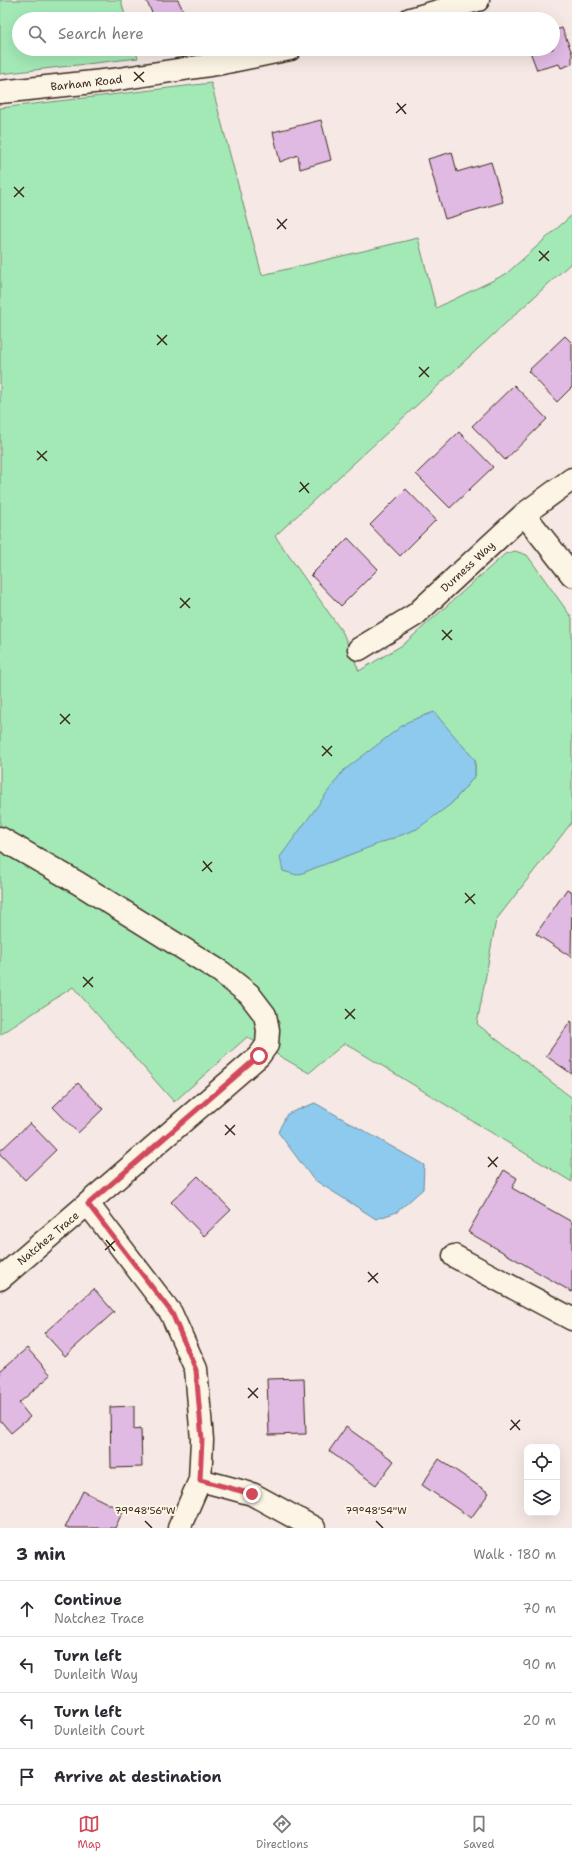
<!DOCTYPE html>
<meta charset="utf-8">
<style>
:root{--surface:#fff;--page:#f7f7f7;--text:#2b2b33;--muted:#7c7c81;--line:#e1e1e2;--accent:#d1495b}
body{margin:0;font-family:"Shantell Sans",sans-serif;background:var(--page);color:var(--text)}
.controls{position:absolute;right:12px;bottom:12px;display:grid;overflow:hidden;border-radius:8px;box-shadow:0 4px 16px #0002}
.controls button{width:36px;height:36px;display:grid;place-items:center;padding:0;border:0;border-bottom:1px solid var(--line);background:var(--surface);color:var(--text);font:20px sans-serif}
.stop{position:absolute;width:12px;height:12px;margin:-9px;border:3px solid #d1495b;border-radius:50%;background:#fff}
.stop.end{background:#d1495b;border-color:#fff;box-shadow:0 1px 4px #0008}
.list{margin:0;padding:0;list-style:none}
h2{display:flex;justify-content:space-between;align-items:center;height:52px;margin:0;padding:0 16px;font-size:17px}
h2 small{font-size:13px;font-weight:400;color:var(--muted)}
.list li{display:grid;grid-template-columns:26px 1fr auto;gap:12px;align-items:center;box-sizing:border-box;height:56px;padding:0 16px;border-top:1px solid var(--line)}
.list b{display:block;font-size:15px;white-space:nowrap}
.list p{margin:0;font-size:13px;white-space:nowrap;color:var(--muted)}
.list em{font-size:13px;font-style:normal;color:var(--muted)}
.icon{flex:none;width:22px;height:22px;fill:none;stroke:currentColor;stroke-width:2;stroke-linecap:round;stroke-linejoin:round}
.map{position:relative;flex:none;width:572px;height:1528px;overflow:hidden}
.search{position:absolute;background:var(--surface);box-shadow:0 4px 16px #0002;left:12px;right:12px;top:12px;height:44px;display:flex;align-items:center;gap:10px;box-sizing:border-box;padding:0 14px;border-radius:22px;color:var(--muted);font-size:15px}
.sheet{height:276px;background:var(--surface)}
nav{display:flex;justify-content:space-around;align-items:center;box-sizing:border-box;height:56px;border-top:1px solid var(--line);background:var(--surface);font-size:11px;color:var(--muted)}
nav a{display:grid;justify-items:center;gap:2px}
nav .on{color:var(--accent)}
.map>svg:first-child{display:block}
</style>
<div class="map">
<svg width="572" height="1528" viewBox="0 0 572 1528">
<rect width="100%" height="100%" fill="#f6e9e5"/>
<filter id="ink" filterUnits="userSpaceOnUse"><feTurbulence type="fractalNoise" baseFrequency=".025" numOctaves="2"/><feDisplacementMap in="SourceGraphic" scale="8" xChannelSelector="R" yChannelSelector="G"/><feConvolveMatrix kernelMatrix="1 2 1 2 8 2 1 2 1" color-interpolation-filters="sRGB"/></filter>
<g filter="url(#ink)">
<g fill="#a3e9b6" stroke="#6f8a6a" fill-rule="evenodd">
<path d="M 0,0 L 121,0 L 126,19 L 19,19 L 19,49 L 135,49 L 138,58 L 0,74 Z"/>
<path d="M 211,83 L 262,275 L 418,238 L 436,308 L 506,274 L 572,215 L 572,262 L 275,536 L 343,633 L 359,671 L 404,644 L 505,554 L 515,551 L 527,555 L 572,618 L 572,822 L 496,920 L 477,1024 L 572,1098 L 572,1182 L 345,1043 L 309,1073 L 247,1037 L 174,1102 L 73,987 L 0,1035 L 0,108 ZM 475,760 L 475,776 L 451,804 Z"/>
</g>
<g fill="#8ecaee" stroke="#6d8a9b">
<path d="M 434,712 L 475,760 L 475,776 L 451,804 L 417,829 L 297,875 L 283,871 L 280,857 L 343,771 L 407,722 Z"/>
<path d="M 315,1103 L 424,1165 L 423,1189 L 397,1212 L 376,1219 L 313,1179 L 278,1132 L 287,1114 Z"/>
</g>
<g fill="#e0bae3" stroke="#3b2a1e">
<path d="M 146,0 L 178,0 L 185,14 L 175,19 L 155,19 Z"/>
<path d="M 562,28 L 572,53 L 572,64 L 561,68 L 559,64 L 537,70 L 529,49 L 553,49 L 553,31 Z"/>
<path d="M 321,120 L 331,160 L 300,169 L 298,155 L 280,162 L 273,132 Z"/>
<path d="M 452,152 L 457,172 L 491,162 L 503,202 L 445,219 L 428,159 Z"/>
<path d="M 565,336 L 572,343 L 572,387 L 557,402 L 528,371 Z"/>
<path d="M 514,385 L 547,419 L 505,460 L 472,426 Z"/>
<path d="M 459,432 L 493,467 L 450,508 L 416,474 Z"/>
<path d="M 406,489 L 436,520 L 400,556 L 370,525 Z"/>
<path d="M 348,538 L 378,569 L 341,606 L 311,575 Z"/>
<path d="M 567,889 L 572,892 L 571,957 L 536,934 Z"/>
<path d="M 571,1021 L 572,1022 L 572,1074 L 546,1056 Z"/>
<path d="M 78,1083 L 103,1109 L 78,1133 L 53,1107 Z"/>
<path d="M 30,1123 L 56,1150 L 25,1180 L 0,1154 L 0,1151 Z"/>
<path d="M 504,1170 L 517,1178 L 512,1188 L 572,1222 L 572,1292 L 468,1232 Z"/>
<path d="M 198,1176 L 231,1210 L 204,1236 L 171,1202 Z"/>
<path d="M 94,1289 L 114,1312 L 65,1356 L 44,1333 Z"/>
<path d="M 27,1348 L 51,1375 L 19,1403 L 30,1417 L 11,1433 L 0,1420 L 0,1371 Z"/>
<path d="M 304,1378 L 306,1434 L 269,1435 L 267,1379 Z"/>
<path d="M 134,1406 L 134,1429 L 141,1428 L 142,1467 L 111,1468 L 110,1407 Z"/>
<path d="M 346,1427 L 394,1461 L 376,1485 L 329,1451 Z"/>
<path d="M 439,1459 L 489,1493 L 471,1518 L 422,1485 Z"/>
<path d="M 83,1491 L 123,1511 L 115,1528 L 65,1528 Z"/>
</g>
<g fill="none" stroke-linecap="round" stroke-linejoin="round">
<defs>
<g id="minor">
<path d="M 410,19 L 478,0"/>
<path id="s1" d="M 0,92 L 112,80 L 217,64 L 290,49"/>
<path d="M 524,514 L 572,575"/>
<path id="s2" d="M 359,649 L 415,615 L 524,514 L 572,479"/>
<path d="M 0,838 L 78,883 L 221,972 L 249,994 L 265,1015 L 268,1030 L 267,1045 L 259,1056 L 0,1279"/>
<path d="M 88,1204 L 171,1313 L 196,1369 L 202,1440 L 200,1480 L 179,1528"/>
<path d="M 454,1256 L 572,1319"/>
<path d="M 200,1480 L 252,1494 L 314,1528"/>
</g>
</defs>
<use href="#minor" stroke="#3b2a1e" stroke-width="25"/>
<use href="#minor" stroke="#fcf5e5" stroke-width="22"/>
</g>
</g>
<g fill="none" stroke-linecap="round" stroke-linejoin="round" filter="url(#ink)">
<path stroke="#d1495b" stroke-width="5" d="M 252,1494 L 200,1480 L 202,1440 L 196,1370 L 172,1313 L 88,1204 L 259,1056"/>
</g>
<path fill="none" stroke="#3b2a1e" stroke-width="1.5" d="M 134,72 L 144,82M 134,81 L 144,72M 397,103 L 406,114M 396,113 L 406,104M 14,187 L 24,197M 14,197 L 24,187M 277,219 L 286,229M 277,229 L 287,219M 539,251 L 549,261M 539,261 L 549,251M 157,335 L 167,345M 157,345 L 167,335M 419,367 L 429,377M 419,377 L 429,367M 37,451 L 47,461M 37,460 L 47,451M 300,482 L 309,493M 299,492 L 309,483M 180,598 L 190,608M 180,608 L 190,598M 442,630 L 452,640M 442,640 L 452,630M 60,714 L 70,724M 60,724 L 70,714M 322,746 L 332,756M 322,756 L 332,746M 203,861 L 212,872M 202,871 L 212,862M 465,893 L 475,904M 465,903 L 475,894M 83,977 L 93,987M 83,987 L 93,977M 345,1009 L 355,1019M 345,1019 L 355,1009M 225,1125 L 235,1135M 225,1135 L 235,1125M 488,1157 L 497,1167M 488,1167 L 498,1157M 106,1240 L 115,1251M 105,1250 L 115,1241M 368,1272 L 378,1283M 368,1282 L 378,1273M 248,1388 L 258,1398M 248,1398 L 258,1388M 511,1420 L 520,1430M 510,1430 L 520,1420M 145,1521 L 152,1528M 376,1521 L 383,1528"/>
<g text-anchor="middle" stroke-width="4" stroke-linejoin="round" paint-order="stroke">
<g font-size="11" fill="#3b2a1e" stroke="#fcf5e5">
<text dy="4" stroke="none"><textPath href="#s1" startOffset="87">Barham Road</textPath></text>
<text dy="4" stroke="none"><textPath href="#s2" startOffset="137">Durness Way</textPath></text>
<text transform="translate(48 1238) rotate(-40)" y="4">Natchez Trace</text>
</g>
</g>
<g font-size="10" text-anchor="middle" fill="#3b2a1e" stroke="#fcf5e5" stroke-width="4" stroke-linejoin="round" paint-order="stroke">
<text x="145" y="1514">79°48'56"W</text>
<text x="376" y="1514">79°48'54"W</text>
</g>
</svg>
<div class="controls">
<button><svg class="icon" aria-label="locate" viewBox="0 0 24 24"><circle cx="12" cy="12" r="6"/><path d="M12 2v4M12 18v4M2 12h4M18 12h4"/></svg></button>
<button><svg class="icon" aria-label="layers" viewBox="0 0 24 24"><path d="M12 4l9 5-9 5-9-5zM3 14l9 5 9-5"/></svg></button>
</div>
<div class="stop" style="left:259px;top:1056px"></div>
<div class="stop end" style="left:252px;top:1494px"></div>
<div class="search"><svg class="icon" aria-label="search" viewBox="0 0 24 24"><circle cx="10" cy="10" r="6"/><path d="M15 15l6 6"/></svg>Search here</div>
</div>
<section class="sheet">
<h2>3 min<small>Walk · 180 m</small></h2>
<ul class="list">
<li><svg class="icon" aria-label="ahead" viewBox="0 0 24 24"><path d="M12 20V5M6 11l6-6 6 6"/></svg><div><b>Continue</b><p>Natchez Trace</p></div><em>70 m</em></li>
<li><svg class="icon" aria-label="left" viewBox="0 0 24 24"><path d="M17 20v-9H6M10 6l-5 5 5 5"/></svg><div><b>Turn left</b><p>Dunleith Way</p></div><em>90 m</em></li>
<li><svg class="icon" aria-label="left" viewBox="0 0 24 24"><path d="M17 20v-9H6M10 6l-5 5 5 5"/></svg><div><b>Turn left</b><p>Dunleith Court</p></div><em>20 m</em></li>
<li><svg class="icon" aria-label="arrive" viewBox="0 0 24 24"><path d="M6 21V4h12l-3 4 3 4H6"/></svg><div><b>Arrive at destination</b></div></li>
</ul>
</section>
<nav>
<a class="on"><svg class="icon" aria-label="map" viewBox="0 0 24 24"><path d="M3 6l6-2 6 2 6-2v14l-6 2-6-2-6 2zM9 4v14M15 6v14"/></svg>Map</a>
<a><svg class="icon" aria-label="directions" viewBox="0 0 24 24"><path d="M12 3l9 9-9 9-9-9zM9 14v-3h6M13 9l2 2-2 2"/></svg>Directions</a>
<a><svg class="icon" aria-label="saved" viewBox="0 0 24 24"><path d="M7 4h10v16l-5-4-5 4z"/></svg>Saved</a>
</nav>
